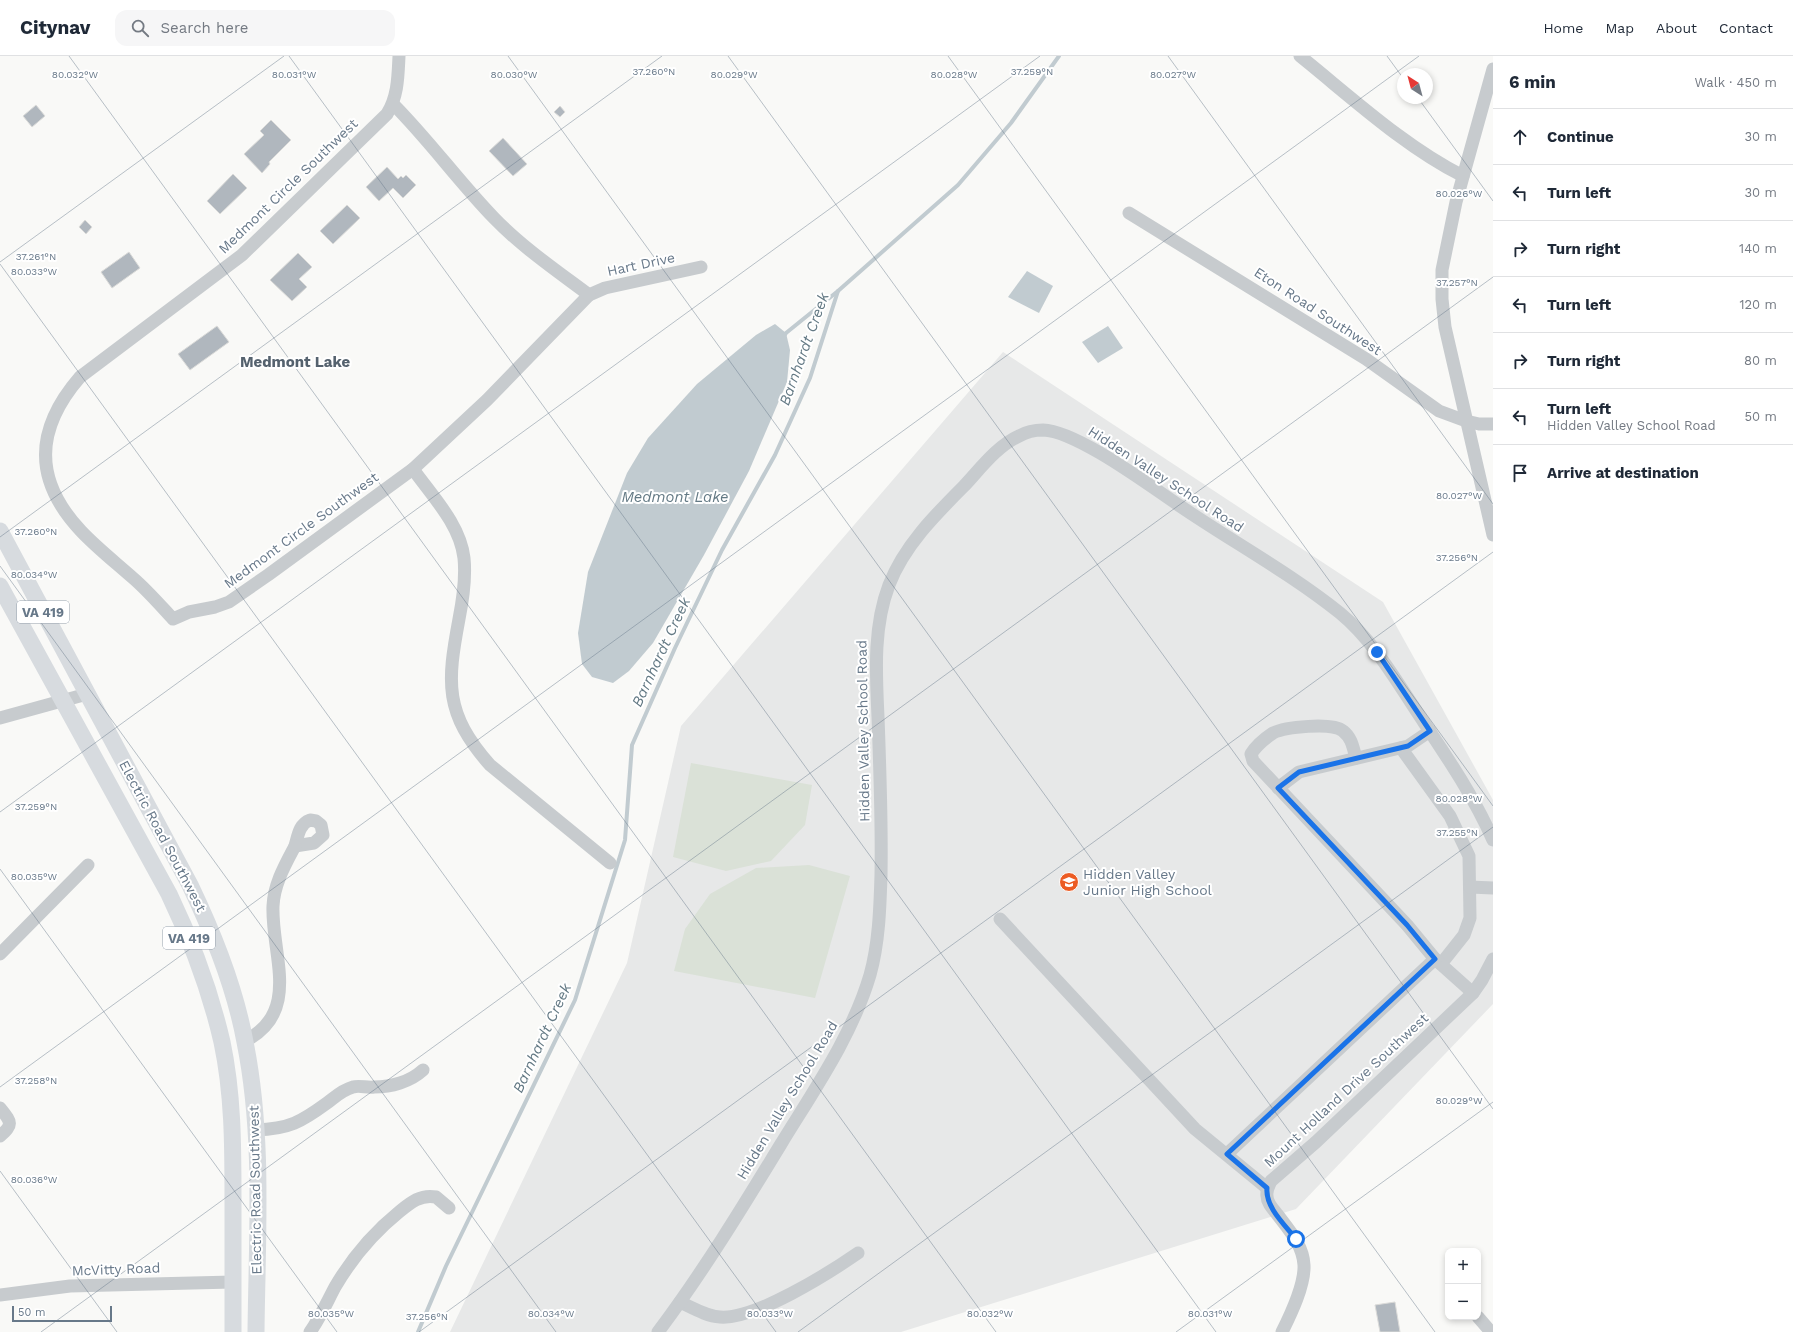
<!DOCTYPE html>
<meta charset="utf-8">
<style>
:root{--surface:#fff;--page:#f6f6f7;--text:#1f2937;--muted:#747a83;--line:#e0e1e3}
body{margin:0;font-family:"Work Sans",sans-serif;background:var(--page);color:var(--text)}
.controls{position:absolute;right:12px;bottom:12px;display:grid;overflow:hidden;border-radius:8px;box-shadow:0 2px 6px #0003}
.controls button{width:36px;height:36px;display:grid;place-items:center;padding:0;border:0;border-bottom:1px solid var(--line);background:var(--surface);color:var(--text);font:20px sans-serif}
.compass{position:absolute;left:1397px;top:12px;width:36px;height:36px;border-radius:50%;background:var(--surface);box-shadow:0 2px 6px #0003;rotate:324deg}
.scale{position:absolute;left:12px;bottom:10px;width:100px;box-sizing:border-box;padding-left:4px;border:2px solid #677889;border-top:0;font-size:11px;line-height:14px;white-space:nowrap;color:#677889;-webkit-text-stroke:3px #fff;paint-order:stroke}
.stop{position:absolute;width:12px;height:12px;margin:-9px;border:3px solid #1a73e8;border-radius:50%;background:#fff}
.stop.end{background:#1a73e8;border-color:#fff;box-shadow:0 1px 4px #0008}
.list{margin:0;padding:0;list-style:none}
h2{display:flex;justify-content:space-between;align-items:center;height:52px;margin:0;padding:0 16px;font-size:17px}
h2 small{font-size:13px;font-weight:400;color:var(--muted)}
.list li{display:grid;grid-template-columns:26px 1fr auto;gap:12px;align-items:center;box-sizing:border-box;height:56px;padding:0 16px;border-top:1px solid var(--line)}
.list b{display:block;font-size:15px;white-space:nowrap}
.list p{margin:0;font-size:13px;white-space:nowrap;color:var(--muted)}
.list em{font-size:13px;font-style:normal;color:var(--muted)}
.icon{flex:none;width:22px;height:22px;fill:none;stroke:currentColor;stroke-width:2;stroke-linecap:round;stroke-linejoin:round}
.map{position:relative;flex:none;width:1493px;height:1276px;overflow:hidden}
header{display:flex;align-items:center;gap:24px;box-sizing:border-box;height:56px;padding:0 20px;background:var(--surface);border-bottom:1px solid var(--line)}
header strong{font-size:19px}
nav{display:flex;gap:22px;margin-inline-start:auto;font-size:14px}
.search{width:280px;height:36px;background:var(--page);display:flex;align-items:center;gap:10px;box-sizing:border-box;padding:0 14px;border-radius:12px;color:var(--muted);font-size:15px}
main{display:flex}
aside{flex:1;background:var(--surface)}
.map>svg:first-child{display:block}
</style>
<header>
<strong>Citynav</strong>
<div class="search"><svg class="icon" aria-label="search" viewBox="0 0 24 24"><circle cx="10" cy="10" r="6"/><path d="M15 15l6 6"/></svg>Search here</div>
<nav><a>Home</a><a>Map</a><a>About</a><a>Contact</a></nav>
</header>
<main>
<div class="map">
<svg width="1493" height="1276" viewBox="0 0 1493 1276">
<rect width="100%" height="100%" fill="#f9f9f7"/>
<path fill="#e7e8e8" d="M 1003,296 L 1383,546 L 1493,744 L 1493,948 L 1296,1153 L 901,1276 L 450,1276 L 627,907 L 681,670 Z"/>
<g fill="#dae1d7">
<path d="M 691,707 L 812,729 L 805,769 L 771,805 L 726,815 L 673,801 Z"/>
<path d="M 809,809 L 850,820 L 815,942 L 674,915 L 685,873 L 710,838 L 756,812 Z"/>
</g>
<g fill="#c1cbd0">
<path d="M 1027,215 L 1053,230 L 1039,257 L 1008,241 Z"/>
<path d="M 775,268 L 786,277 L 790,294 L 787,326 L 749,415 L 704,499 L 653,587 L 629,615 L 613,627 L 592,621 L 582,608 L 578,577 L 588,516 L 627,417 L 648,382 L 697,328 L 756,279 Z"/>
<path d="M 1108,270 L 1123,292 L 1098,307 L 1082,286 Z"/>
</g>
<g fill="none" stroke-linecap="round" stroke-linejoin="round">
<g stroke="#c1cbd0" stroke-width="4">
<path d="M 783,282 L 786,277 L 838,235 L 958,129 L 1011,67 L 1059,0"/>
<path d="M 418,1276 L 446,1210 L 575,944 L 625,784 L 632,689 L 675,592 L 722,494 L 775,399 L 810,322 L 838,235"/>
</g>
</g>
<g fill="#b0b7be" stroke="#dbdbd9">
<path d="M 36,49 L 45,60 L 32,71 L 23,60 Z"/>
<path d="M 560,50 L 565,56 L 560,61 L 554,56 Z"/>
<path d="M 271,64 L 291,84 L 269,106 L 270,108 L 262,117 L 244,98 L 264,79 L 260,75 Z"/>
<path d="M 503,82 L 527,108 L 513,120 L 489,95 Z"/>
<path d="M 387,111 L 398,123 L 401,120 L 403,122 L 406,119 L 416,129 L 403,142 L 393,132 L 379,145 L 366,131 Z"/>
<path d="M 233,118 L 247,132 L 220,158 L 207,145 Z"/>
<path d="M 347,149 L 360,162 L 333,188 L 320,175 Z"/>
<path d="M 85,164 L 92,171 L 86,178 L 79,171 Z"/>
<path d="M 129,196 L 140,212 L 112,232 L 101,216 Z"/>
<path d="M 298,197 L 312,211 L 299,223 L 307,231 L 292,245 L 270,224 Z"/>
<path d="M 217,270 L 229,286 L 190,314 L 178,298 Z"/>
<path d="M 1395,1246 L 1400,1276 L 1380,1276 L 1375,1249 Z"/>
</g>
<g fill="none" stroke-linecap="round" stroke-linejoin="round">
<g stroke="#c7cbce" stroke-width="13">
<path d="M 399,0 C 398,21 398,40 387,58 L 242,199 L 80,321 C 35,373 33,424 81,475 C 97,492 115,506 133,522 C 147,534 160,549 173,563 L 189,556 L 215,551 L 229,546 L 268,519 L 413,413 L 487,344 L 589,239 L 605,232 L 701,211"/>
<path d="M 1300,0 C 1351,41 1405,91 1463,120"/>
<path d="M 1493,13 L 1456,146 L 1442,214 L 1442,243 L 1445,271 L 1493,479"/>
<path d="M 393,48 C 429,84 459,126 494,162 C 522,191 557,215 589,239"/>
<path d="M 1129,157 L 1366,303 L 1439,355 L 1466,365 L 1479,368 L 1493,368"/>
<path d="M 413,413 C 432,440 460,468 464,502 C 466,522 463,543 459,563 C 447,627 444,657 490,709 L 610,807"/>
<path d="M 0,662 L 87,638"/>
<path d="M 1401,692 L 1450,760 L 1469,800 L 1470,862 L 1464,879 L 1441,908"/>
<path d="M 1356,702 C 1353,692 1352,682 1343,675 C 1332,666 1285,671 1273,677 C 1264,683 1256,690 1251,698 L 1253,705 L 1407,869 L 1435,903 L 1473,937"/>
<path d="M 1278,732 L 1299,716 L 1408,690 L 1430,675"/>
<path d="M 310,764 L 316,765 L 321,769 L 323,779 L 314,787 L 295,790 C 298,780 299,768 310,764 Z"/>
<path d="M 1470,831 L 1493,832"/>
<path d="M 1000,863 L 1195,1073 L 1267,1132"/>
<path d="M 0,898 L 88,809"/>
<path d="M 245,985 C 302,956 271,898 273,850 C 274,828 285,809 295,790"/>
<path d="M 0,1052 C 11,1066 14,1068 0,1080"/>
<path d="M 256,1074 C 289,1073 301,1066 327,1047 C 335,1041 342,1034 353,1031 C 359,1029 367,1032 374,1031 C 391,1031 410,1026 423,1014"/>
<path d="M 1227,1098 L 1435,903"/>
<path d="M 0,1239 L 70,1230 L 233,1226"/>
<path d="M 680,1246 C 693,1252 706,1260 720,1261 C 755,1264 829,1217 858,1197"/>
<path d="M 1478,1261 L 1491,1276"/>
<path d="M 310,1276 C 320,1262 327,1246 335,1231 C 352,1202 373,1177 399,1156 C 410,1147 420,1138 436,1141 L 449,1152"/>
<path d="M 658,1276 C 703,1216 742,1152 781,1088 C 814,1034 852,980 870,919 C 879,887 880,852 881,819 C 882,767 880,714 878,661 C 876,617 873,571 889,529 C 904,490 935,459 964,430 C 980,413 997,390 1019,380 C 1026,376 1035,374 1043,374 C 1077,375 1150,430 1180,450 C 1233,486 1290,517 1340,557 C 1374,585 1397,626 1421,662 C 1447,701 1474,741 1493,784"/>
<path d="M 1282,1276 C 1291,1258 1305,1229 1304,1209 C 1303,1189 1289,1174 1277,1158 C 1273,1153 1267,1147 1267,1140 C 1266,1134 1269,1130 1271,1125 L 1316,1086 L 1473,937 L 1482,924 L 1493,903"/>
</g>
<g stroke="#d7dbdf" stroke-width="17">
<path d="M 0,475 L 190,829 C 214,879 235,931 245,986 C 264,1080 257,1180 256,1276"/>
<path d="M 0,530 L 169,838 C 192,886 210,934 222,986 C 233,1038 233,1090 233,1143 C 233,1187 233,1232 233,1276"/>
</g>
</g>
<g fill="none" stroke-linecap="round" stroke-linejoin="round">
<path stroke="#1a73e8" stroke-width="5" d="M 1296,1183 C 1285,1169 1265,1151 1267,1132 L 1227,1098 L 1435,903 L 1407,869 L 1278,732 L 1299,716 L 1408,690 L 1430,675 L 1377,596"/>
</g>
<path fill="none" stroke="#677889" stroke-width="1" stroke-opacity="0.45" d="M 69,0 L 996,1276M 289,0 L 1216,1276M 508,0 L 1435,1276M 728,0 L 1493,1053M 948,0 L 1493,750M 1168,0 L 1493,448M 1387,0 L 1403,22M 1418,42 L 1493,145M 0,206 L 284,0M 0,208 L 776,1276M 0,481 L 662,0M 0,510 L 556,1276M 0,756 L 1040,0M 0,813 L 337,1276M 0,1031 L 1419,0M 0,1115 L 117,1276M 41,1276 L 1493,221M 419,1276 L 1493,496M 798,1276 L 1493,771M 1176,1276 L 1493,1046"/>
<defs>
<symbol id="school-disc" viewBox="-11 -11 22 22"><circle r="9.5" fill="#ec5c24" stroke="#fff"/><path d="M0-5L7-2L0 1L-7-2ZM-4 1L0 2.5L4 1V4Q0 6-4 4Z" fill="#fff"/></symbol>
</defs>
<g fill-rule="evenodd">
<use href="#school-disc" x="1058" y="815" width="22" height="22"/>
</g>
<g text-anchor="middle" stroke-width="4" stroke-linejoin="round" paint-order="stroke">
<g fill="#fff" stroke="#95a0ac" stroke-width="1">
<rect x="17" y="545" width="52" height="22" rx="3"/>
<rect x="163" y="871" width="52" height="22" rx="3"/>
</g>
<g font-size="13" font-weight="bold" fill="#677889">
<text x="43" y="561">VA 419</text>
<text x="189" y="887">VA 419</text>
</g>
<g font-size="14" fill="#677889" stroke="#fff">
<text transform="translate(288 130) rotate(-44)" y="5">Medmont Circle Southwest</text>
<text transform="translate(641 208) rotate(-12)" y="5">Hart Drive</text>
<text transform="translate(1318 255) rotate(33)" y="5">Eton Road Southwest</text>
<text transform="translate(1166 423) rotate(33)" y="5">Hidden Valley School Road</text>
<text transform="translate(301 474) rotate(-36)" y="5">Medmont Circle Southwest</text>
<text transform="translate(863 675) rotate(-91)" y="5">Hidden Valley School Road</text>
<text transform="translate(163 780) rotate(62)" y="5">Electric Road Southwest</text>
<text transform="translate(1346 1034) rotate(-43)" y="5">Mount Holland Drive Southwest</text>
<text transform="translate(787 1044) rotate(-59)" y="5">Hidden Valley School Road</text>
<text transform="translate(255 1134) rotate(-91)" y="5">Electric Road Southwest</text>
<text transform="translate(116 1213) rotate(-2)" y="5">McVitty Road</text>
</g>
<g font-size="14" fill="#677889" stroke="#fff" text-anchor="start">
<text x="1083" y="823">Hidden Valley<tspan x="1083" dy="16">Junior High School</tspan></text>
</g>
<g font-size="15" font-style="italic" fill="#637984" stroke="#fff">
<text transform="translate(804 293) rotate(-70)" y="5">Barnhardt Creek</text>
<text x="675" y="446">Medmont Lake</text>
<text transform="translate(661 596) rotate(-65)" y="5">Barnhardt Creek</text>
<text transform="translate(542 982) rotate(-65)" y="5">Barnhardt Creek</text>
</g>
<g font-size="15" font-weight="bold" fill="#55626e" stroke="#fff">
<text x="295" y="311">Medmont Lake</text>
</g>
</g>
<g font-size="10" text-anchor="middle" fill="#677889" stroke="#fff" stroke-width="4" stroke-linejoin="round" paint-order="stroke">
<text x="654" y="19">37.260°N</text>
<text x="1032" y="19">37.259°N</text>
<text x="75" y="22">80.032°W</text>
<text x="294" y="22">80.031°W</text>
<text x="514" y="22">80.030°W</text>
<text x="734" y="22">80.029°W</text>
<text x="954" y="22">80.028°W</text>
<text x="1173" y="22">80.027°W</text>
<text x="1459" y="141">80.026°W</text>
<text x="36" y="204">37.261°N</text>
<text x="34" y="219">80.033°W</text>
<text x="1457" y="230">37.257°N</text>
<text x="1459" y="443">80.027°W</text>
<text x="36" y="479">37.260°N</text>
<text x="1457" y="505">37.256°N</text>
<text x="34" y="522">80.034°W</text>
<text x="1459" y="746">80.028°W</text>
<text x="36" y="754">37.259°N</text>
<text x="1457" y="780">37.255°N</text>
<text x="34" y="824">80.035°W</text>
<text x="36" y="1028">37.258°N</text>
<text x="1459" y="1048">80.029°W</text>
<text x="34" y="1127">80.036°W</text>
<text x="331" y="1261">80.035°W</text>
<text x="551" y="1261">80.034°W</text>
<text x="770" y="1261">80.033°W</text>
<text x="990" y="1261">80.032°W</text>
<text x="1210" y="1261">80.031°W</text>
<text x="427" y="1264">37.256°N</text>
</g>
</svg>
<div class="controls">
<button>+</button>
<button>−</button>
</div>
<svg class="compass" viewBox="-18 -18 36 36"><path d="M0-13l5 13h-10z" fill="#e53935"/><path d="M0 13l5-13h-10z" fill="#747a83"/></svg>
<div class="scale">50 m</div>
<div class="stop" style="left:1296px;top:1183px"></div>
<div class="stop end" style="left:1377px;top:596px"></div>
</div>
<aside>
<h2>6 min<small>Walk · 450 m</small></h2>
<ul class="list">
<li><svg class="icon" aria-label="ahead" viewBox="0 0 24 24"><path d="M12 20V5M6 11l6-6 6 6"/></svg><div><b>Continue</b></div><em>30 m</em></li>
<li><svg class="icon" aria-label="left" viewBox="0 0 24 24"><path d="M17 20v-9H6M10 6l-5 5 5 5"/></svg><div><b>Turn left</b></div><em>30 m</em></li>
<li><svg class="icon" aria-label="right" viewBox="0 0 24 24"><path d="M7 20v-9h11M14 6l5 5-5 5"/></svg><div><b>Turn right</b></div><em>140 m</em></li>
<li><svg class="icon" aria-label="left" viewBox="0 0 24 24"><path d="M17 20v-9H6M10 6l-5 5 5 5"/></svg><div><b>Turn left</b></div><em>120 m</em></li>
<li><svg class="icon" aria-label="right" viewBox="0 0 24 24"><path d="M7 20v-9h11M14 6l5 5-5 5"/></svg><div><b>Turn right</b></div><em>80 m</em></li>
<li><svg class="icon" aria-label="left" viewBox="0 0 24 24"><path d="M17 20v-9H6M10 6l-5 5 5 5"/></svg><div><b>Turn left</b><p>Hidden Valley School Road</p></div><em>50 m</em></li>
<li><svg class="icon" aria-label="arrive" viewBox="0 0 24 24"><path d="M6 21V4h12l-3 4 3 4H6"/></svg><div><b>Arrive at destination</b></div></li>
</ul>
</aside>
</main>
